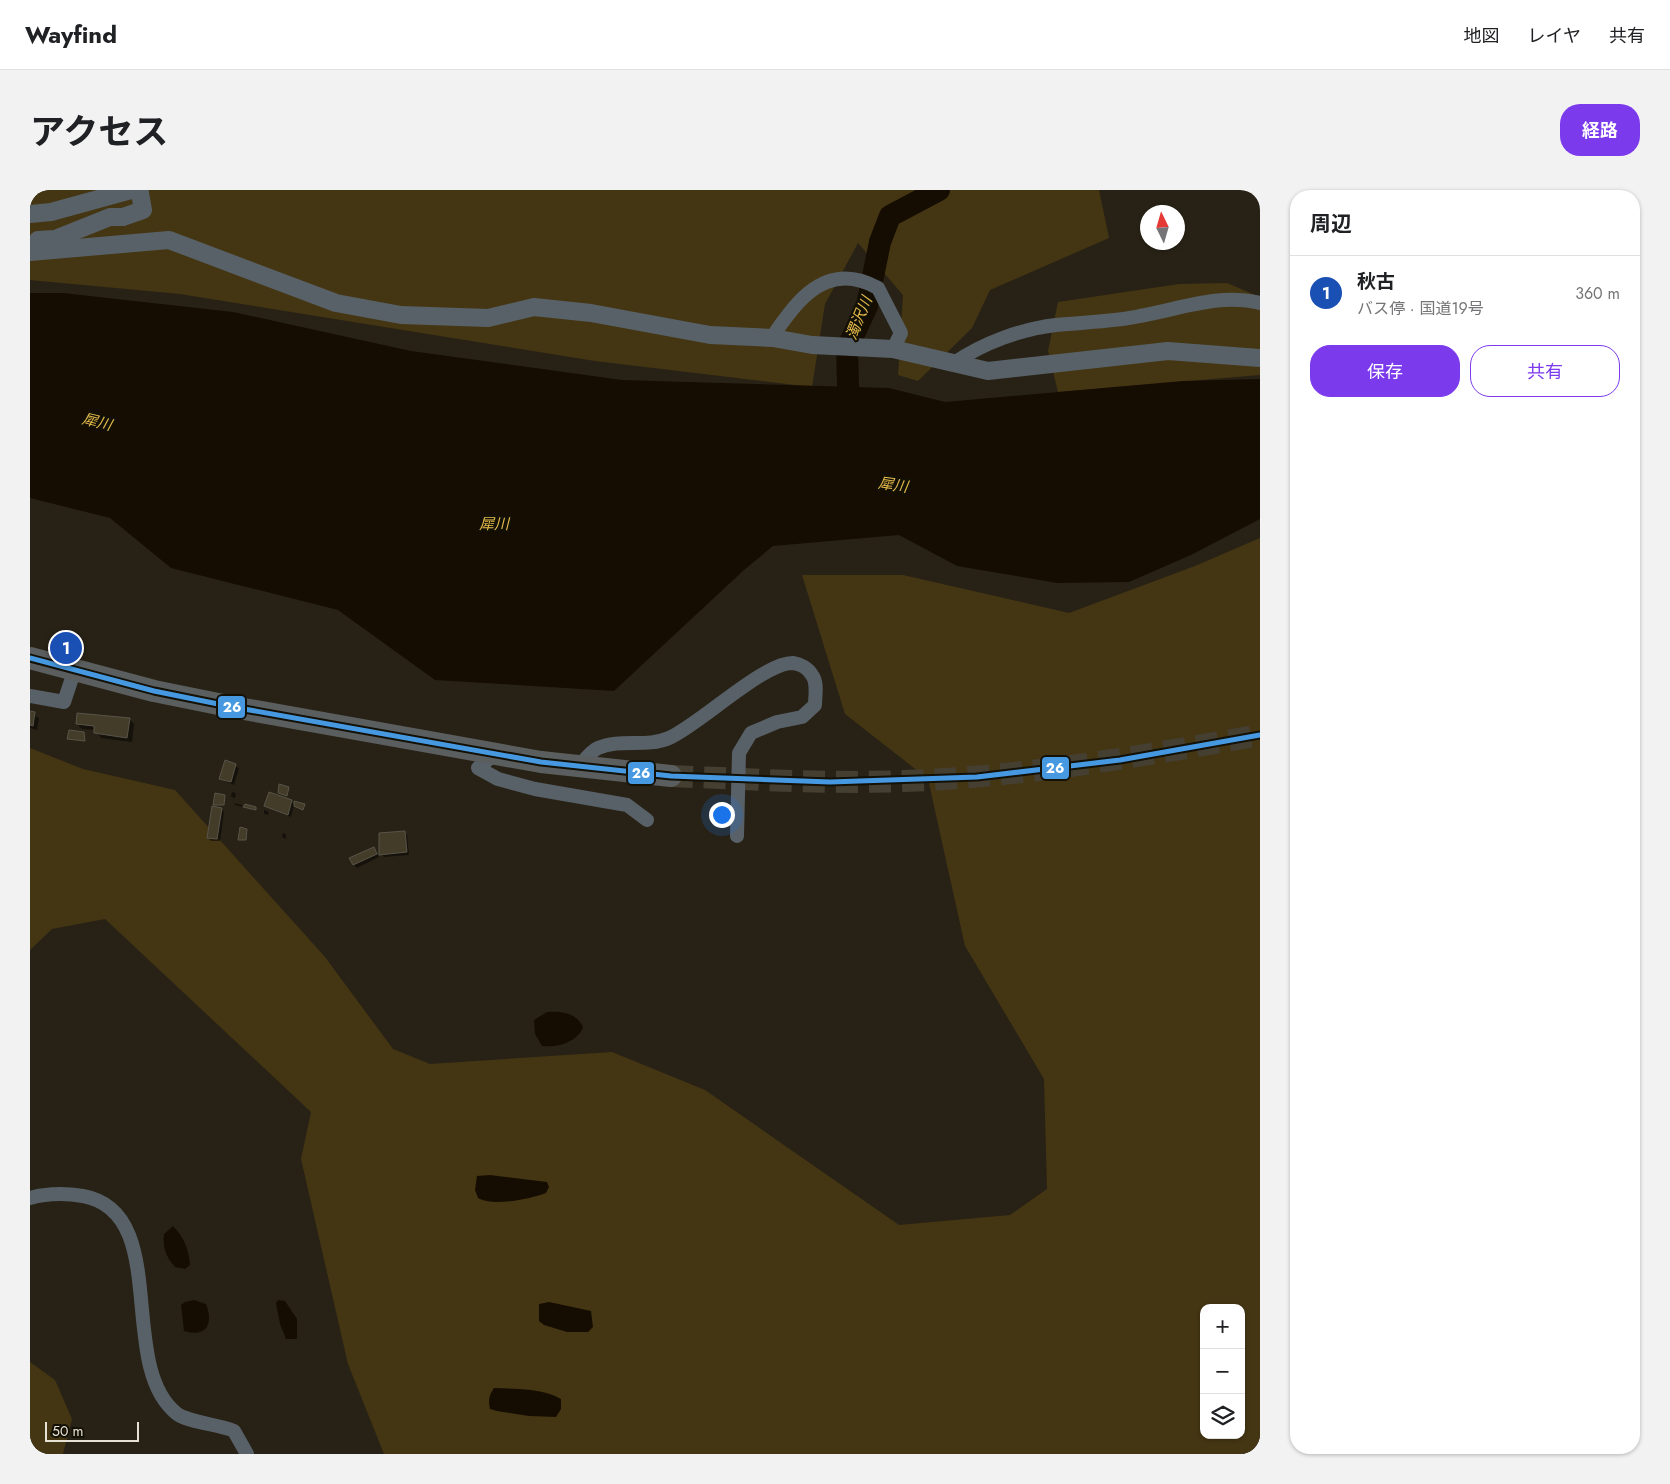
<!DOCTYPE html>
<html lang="ja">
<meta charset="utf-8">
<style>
:root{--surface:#fff;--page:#f2f2f2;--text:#202124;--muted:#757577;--line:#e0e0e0;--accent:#7c3aed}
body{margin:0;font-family:Jost,"Noto Sans JP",sans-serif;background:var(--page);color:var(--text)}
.controls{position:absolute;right:15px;bottom:15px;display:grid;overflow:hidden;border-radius:10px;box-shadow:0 1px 4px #0004}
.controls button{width:45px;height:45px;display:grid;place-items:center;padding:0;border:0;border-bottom:1px solid var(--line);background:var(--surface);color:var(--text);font:25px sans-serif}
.compass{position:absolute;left:1110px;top:15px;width:45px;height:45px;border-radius:50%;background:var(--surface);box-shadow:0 1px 4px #0004;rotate:355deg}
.scale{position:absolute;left:15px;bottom:12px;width:94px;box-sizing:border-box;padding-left:5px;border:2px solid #e7e1d3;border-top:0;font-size:14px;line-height:18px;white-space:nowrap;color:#e7e1d3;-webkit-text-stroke:4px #131006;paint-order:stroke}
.you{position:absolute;left:691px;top:624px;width:18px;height:18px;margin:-12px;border:4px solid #fff;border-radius:50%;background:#1a73e8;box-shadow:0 0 0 8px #1a73e833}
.badge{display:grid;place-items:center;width:32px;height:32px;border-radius:50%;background:var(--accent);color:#fff;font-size:16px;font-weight:700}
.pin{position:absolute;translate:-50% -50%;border:2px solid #fff;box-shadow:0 1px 5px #0006}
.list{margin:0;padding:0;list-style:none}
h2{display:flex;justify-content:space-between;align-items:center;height:65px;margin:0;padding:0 20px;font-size:21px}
h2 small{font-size:16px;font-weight:400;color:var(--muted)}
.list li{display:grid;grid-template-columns:32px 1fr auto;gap:15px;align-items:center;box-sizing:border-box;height:75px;padding:0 20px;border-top:1px solid var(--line)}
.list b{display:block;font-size:19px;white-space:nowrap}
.list p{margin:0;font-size:16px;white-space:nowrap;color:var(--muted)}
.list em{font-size:16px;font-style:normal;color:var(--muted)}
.actions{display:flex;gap:10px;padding:15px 20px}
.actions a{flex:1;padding:11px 0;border:1px solid var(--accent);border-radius:20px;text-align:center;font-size:18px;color:var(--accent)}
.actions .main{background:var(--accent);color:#fff}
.icon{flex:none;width:28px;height:28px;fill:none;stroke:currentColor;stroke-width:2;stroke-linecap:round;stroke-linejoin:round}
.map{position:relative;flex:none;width:1230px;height:1264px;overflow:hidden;border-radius:20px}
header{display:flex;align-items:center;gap:30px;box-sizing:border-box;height:70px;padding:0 25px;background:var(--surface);border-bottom:1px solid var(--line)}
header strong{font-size:24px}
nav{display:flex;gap:28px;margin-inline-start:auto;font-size:18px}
.intro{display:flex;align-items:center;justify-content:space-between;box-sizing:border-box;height:120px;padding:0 30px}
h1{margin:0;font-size:35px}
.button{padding:12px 22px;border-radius:20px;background:var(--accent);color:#fff;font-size:18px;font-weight:700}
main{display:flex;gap:30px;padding:0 30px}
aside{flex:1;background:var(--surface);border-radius:20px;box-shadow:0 1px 4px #0004}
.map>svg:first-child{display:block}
</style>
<header>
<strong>Wayfind</strong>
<nav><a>地図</a><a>レイヤ</a><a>共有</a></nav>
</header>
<div class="intro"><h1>アクセス</h1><a class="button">経路</a></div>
<main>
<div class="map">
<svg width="1230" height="1264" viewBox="0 0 1230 1264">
<rect width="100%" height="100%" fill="#282216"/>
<g fill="#443613" fill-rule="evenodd">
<path d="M 0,0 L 1069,0 L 1079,48 L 960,100 L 942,138 L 888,191 L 868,185 L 873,105 L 828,53 L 795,114 L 782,197 L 565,171 L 150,104 L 0,90 Z"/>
<path d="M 1197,93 L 1230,107 L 1230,185 L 1028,202 L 1018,161 L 1028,112 L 1149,94 Z"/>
<path d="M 1230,348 L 1230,1264 L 354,1264 L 318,1174 L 271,969 L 281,922 L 75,729 L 22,739 L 0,760 L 0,558 L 53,579 L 145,600 L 295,767 L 363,859 L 400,874 L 582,862 L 675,900 L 869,1035 L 980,1025 L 1017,999 L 1014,889 L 935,756 L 898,589 L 815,524 L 772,385 L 873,385 L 1039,423 L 1165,376 ZM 1174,1118 L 1211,1118 L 1211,1245 L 1174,1245 Z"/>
<path d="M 0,1172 L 25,1190 L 42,1229 L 33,1264 L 0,1264 Z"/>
</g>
<g fill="#160d02">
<path d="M 0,103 L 33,103 L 203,122 L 381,161 L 592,190 L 859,198 L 915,212 L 1153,191 L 1230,189 L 1230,329 L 1161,365 L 1099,392 L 1027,393 L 927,376 L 869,345 L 743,356 L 714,380 L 584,501 L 405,490 L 308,420 L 141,378 L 80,328 L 0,308 Z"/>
<path d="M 517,822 C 531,821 547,823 553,837 C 548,852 527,858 512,856 L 505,844 L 504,830 Z"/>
<path d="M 460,985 L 517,992 L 519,997 L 516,1003 C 500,1009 463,1017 448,1008 L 445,1000 L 447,986 Z"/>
<path d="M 143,1036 C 154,1047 159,1060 160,1075 L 155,1079 L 145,1077 C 136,1067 132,1057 134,1044 Z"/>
<path d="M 164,1110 L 176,1114 C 184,1134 176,1148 154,1141 L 151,1115 L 155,1112 Z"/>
<path d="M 248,1110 L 255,1111 L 267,1129 L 267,1149 L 256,1149 L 250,1134 L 246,1113 Z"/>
<path d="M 519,1112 L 561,1121 L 563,1137 L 558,1142 L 537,1142 L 514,1135 L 509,1131 L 509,1114 Z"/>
<path d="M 464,1198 C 486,1199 512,1198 531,1209 L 531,1219 L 526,1227 L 499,1226 L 467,1221 L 460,1219 C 458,1210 459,1205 464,1198 Z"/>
</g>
<g fill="#0007">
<path d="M 0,523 L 9,528 L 7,540 L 0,538 Z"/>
<path d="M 99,529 L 104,534 L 102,552 L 71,548 L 66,540 L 52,539 L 47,534 Z"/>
<path d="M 54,543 L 55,551 L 39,549 Z"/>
<path d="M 196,572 L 209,578 L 204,595 L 190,589 Z"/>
<path d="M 202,602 L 206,603 L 205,608 L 201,607 Z"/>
<path d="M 261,611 L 265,615 L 274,615 L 274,620 L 264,614 L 261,627 L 235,616 Z"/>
<path d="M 205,613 L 212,615 L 213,617 L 205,615 Z"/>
<path d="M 191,619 L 194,622 L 190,651 L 181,651 L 178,648 Z"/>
<path d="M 234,620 L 238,621 L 239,625 L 234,624 Z"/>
<path d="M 374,642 L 377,645 L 379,665 L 354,667 L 351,664 Z"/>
<path d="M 253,643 L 256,644 L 256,649 L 252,647 Z"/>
<path d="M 344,659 L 349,667 L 327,678 L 324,675 Z"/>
</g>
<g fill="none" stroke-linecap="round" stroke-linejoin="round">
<path stroke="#160d02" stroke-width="22" d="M 819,228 L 817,159 L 837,116 L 850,52 L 860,26 L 909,0"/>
</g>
<g fill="#433c29" stroke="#585449">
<path d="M 0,521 L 5,522 L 3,536 L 0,535 Z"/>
<path d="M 47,523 L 100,528 L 97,548 L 64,543 L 64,536 L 46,534 Z"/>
<path d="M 39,540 L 54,542 L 55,551 L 37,549 Z"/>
<path d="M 195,570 L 206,574 L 201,592 L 189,589 Z"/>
<path d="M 249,594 L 259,597 L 257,606 L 248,603 Z"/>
<path d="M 239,602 L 262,610 L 258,625 L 234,616 Z"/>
<path d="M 185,603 L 195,605 L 194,615 L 183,615 Z"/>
<path d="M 264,611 L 275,614 L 273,620 L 264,616 Z"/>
<path d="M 215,614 L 226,617 L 226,620 L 213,617 Z"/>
<path d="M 182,616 L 192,618 L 187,649 L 177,648 Z"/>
<path d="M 210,637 L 217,639 L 216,650 L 208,650 Z"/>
<path d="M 375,641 L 377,662 L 349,665 L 349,643 Z"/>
<path d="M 344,657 L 347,664 L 323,675 L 319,668 Z"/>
</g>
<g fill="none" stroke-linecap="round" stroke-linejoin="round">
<path stroke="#453f32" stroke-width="22" stroke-dasharray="22 11" stroke-linecap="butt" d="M 641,586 C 718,589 796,594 873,591 C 993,587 1112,566 1230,545"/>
<g stroke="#586168" stroke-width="14">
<path d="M 743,148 C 746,139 753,132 758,125 C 782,93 810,77 848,98 L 871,143 L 863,159"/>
<path d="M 924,173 C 953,153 991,139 1026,135 C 1054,132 1083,132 1110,126 C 1150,119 1189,103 1230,113"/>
<path d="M 0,506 L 34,512 L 45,479"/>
<path d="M 466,563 L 448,578 L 468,589 L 505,599 L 597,615 L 617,630"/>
<path d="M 549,576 C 554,571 561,561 568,558 C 591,548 616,558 639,548 C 669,535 734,472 763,473 C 770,474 778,478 782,485 C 788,493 785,505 785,515 L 772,527 L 747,532 L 721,543 L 709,563 L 707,646"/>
<path d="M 0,1008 C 18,1003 34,1003 53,1006 C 142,1022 86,1174 146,1223 C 158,1233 189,1234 204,1241 L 217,1264"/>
</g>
<g stroke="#586168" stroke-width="18">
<path d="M 0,24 L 21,22 L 101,0"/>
<path d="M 8,50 L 25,49 L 80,27 L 93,27 L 113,20 L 110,3 L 104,0"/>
<path d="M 0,62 L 139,50 L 306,113 L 371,125 L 458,128 L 504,117 L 561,123 L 680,145 L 743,148 L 782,155 L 863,159 L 958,181 L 1138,161 L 1230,168"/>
</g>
<path stroke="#5b5e5e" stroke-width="22" d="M 0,468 L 124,501 L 203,517 L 511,572 L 641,586"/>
<defs>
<path id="bus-1" d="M 0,468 L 124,501 L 203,517 L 511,572 L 641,586 L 800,592 L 947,587 L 1090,570 L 1230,545"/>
</defs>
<use href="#bus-1" stroke="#131006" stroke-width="9"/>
<use href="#bus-1" stroke="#4699e1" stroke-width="5"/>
</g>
<g text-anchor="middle" stroke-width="4.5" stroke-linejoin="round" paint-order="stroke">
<g font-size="15" font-style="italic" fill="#e6bc4a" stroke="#131006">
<text transform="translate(829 128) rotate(-68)" y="5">濁沢川</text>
<text transform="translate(67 232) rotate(14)" y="5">犀川</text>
<text transform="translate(863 295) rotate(8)" y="5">犀川</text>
<text x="464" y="339">犀川</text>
</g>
</g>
<g stroke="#131006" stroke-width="2">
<rect x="187" y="505" width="29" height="24" rx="5" fill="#4699e1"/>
<rect x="1011" y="566" width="29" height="24" rx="5" fill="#4699e1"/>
<rect x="597" y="571" width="28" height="24" rx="5" fill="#4699e1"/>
</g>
<g font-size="14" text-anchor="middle" font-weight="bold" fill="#fff">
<text x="202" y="522">26</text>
<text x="1025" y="583">26</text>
<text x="611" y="588">26</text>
</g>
</svg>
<div class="controls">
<button>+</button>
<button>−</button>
<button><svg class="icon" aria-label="layers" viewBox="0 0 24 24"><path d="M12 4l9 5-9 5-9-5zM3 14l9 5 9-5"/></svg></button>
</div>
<svg class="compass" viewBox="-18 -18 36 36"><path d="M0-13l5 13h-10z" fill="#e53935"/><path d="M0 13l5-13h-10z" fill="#757577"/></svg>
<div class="scale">50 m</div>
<div class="you"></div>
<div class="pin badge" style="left:36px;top:458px;background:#1a4fb4">1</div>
</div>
<aside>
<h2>周辺<small></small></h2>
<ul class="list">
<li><span class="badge" style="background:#1a4fb4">1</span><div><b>秋古</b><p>バス停 · 国道19号</p></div><em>360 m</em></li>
</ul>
<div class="actions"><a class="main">保存</a><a>共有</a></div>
</aside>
</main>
